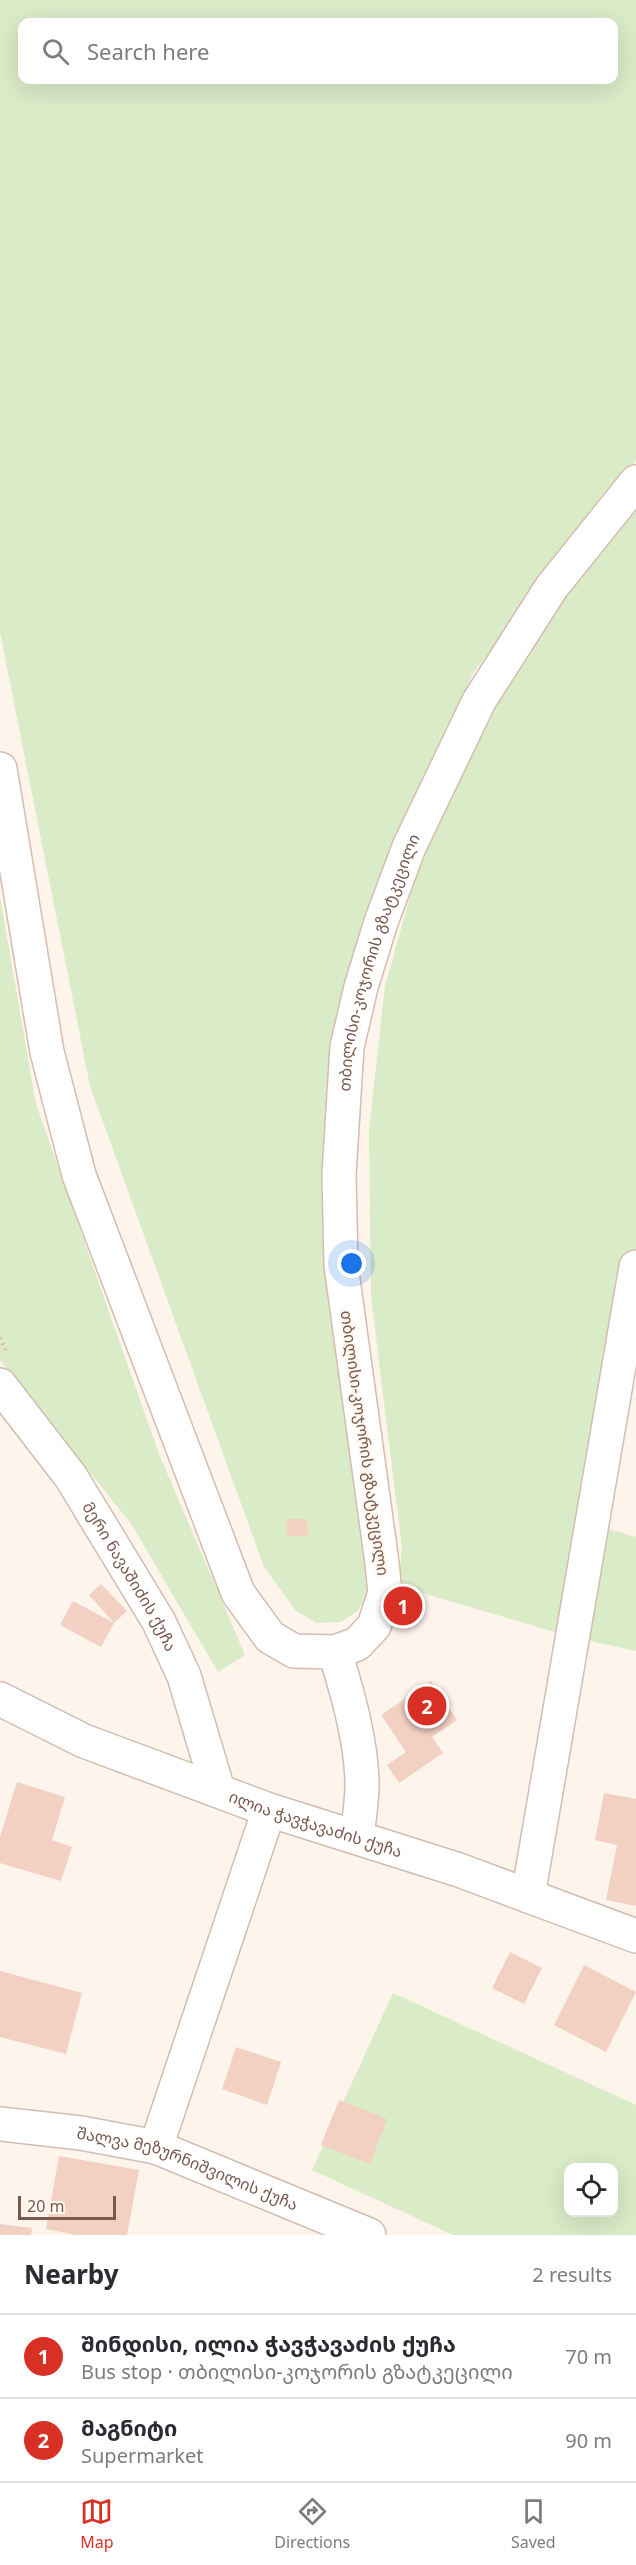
<!DOCTYPE html>
<meta charset="utf-8">
<style>
:root{--surface:#fff;--page:#f7f7f7;--text:#2b2b33;--muted:#7c7c81;--line:#e1e1e2;--accent:#d93025}
body{margin:0;font-family:"Noto Sans","Noto Sans Georgian",sans-serif;background:var(--page);color:var(--text)}
.controls{position:absolute;right:18px;bottom:18px;display:grid;overflow:hidden;border-radius:12px;box-shadow:0 6px 24px #0002}
.controls button{width:54px;height:54px;display:grid;place-items:center;padding:0;border:0;border-bottom:2px solid var(--line);background:var(--surface);color:var(--text);font:30px sans-serif}
.scale{position:absolute;left:18px;bottom:15px;width:98px;box-sizing:border-box;padding-left:6px;border:3px solid #79584d;border-top:0;font-size:16px;line-height:21px;white-space:nowrap;color:#79584d;-webkit-text-stroke:4px #fff8f1;paint-order:stroke}
.you{position:absolute;left:352px;top:1264px;width:21px;height:21px;margin:-15px;border:4px solid #fff;border-radius:50%;background:#1a73e8;box-shadow:0 0 0 9px #1a73e833}
.badge{display:grid;place-items:center;width:39px;height:39px;border-radius:50%;background:var(--accent);color:#fff;font-size:20px;font-weight:700}
.pin{position:absolute;translate:-50% -50%;border:3px solid #fff;box-shadow:0 2px 6px #0006}
.list{margin:0;padding:0;list-style:none}
h2{display:flex;justify-content:space-between;align-items:center;height:78px;margin:0;padding:0 24px;font-size:26px}
h2 small{font-size:20px;font-weight:400;color:var(--muted)}
.list li{display:grid;grid-template-columns:39px 1fr auto;gap:18px;align-items:center;box-sizing:border-box;height:84px;padding:0 24px;border-top:2px solid var(--line)}
.list b{display:block;font-size:22px;white-space:nowrap}
.list p{margin:0;font-size:20px;white-space:nowrap;color:var(--muted)}
.list em{font-size:20px;font-style:normal;color:var(--muted)}
.icon{flex:none;width:33px;height:33px;fill:none;stroke:currentColor;stroke-width:2;stroke-linecap:round;stroke-linejoin:round}
.map{position:relative;flex:none;width:636px;height:2235px;overflow:hidden}
.search{position:absolute;background:var(--surface);box-shadow:0 6px 24px #0002;left:18px;right:18px;top:18px;height:66px;display:flex;align-items:center;gap:15px;box-sizing:border-box;padding:0 21px;border-radius:12px;color:var(--muted);font-size:22px}
.sheet{height:246px;background:var(--surface)}
nav{display:flex;justify-content:space-around;align-items:center;box-sizing:border-box;height:84px;border-top:2px solid var(--line);background:var(--surface);font-size:16px;color:var(--muted)}
nav a{display:grid;justify-items:center;gap:3px}
nav .on{color:var(--accent)}
.map>svg:first-child{display:block}
</style>
<div class="map">
<svg width="636" height="2235" viewBox="0 0 636 2235">
<rect width="100%" height="100%" fill="#fdf4eb"/>
<g fill="#daebc8" fill-rule="evenodd">
<path d="M 0,0 L 636,0 L 636,461 L 604,492 L 472,675 L 376,922 L 340,1056 L 372,1587 L 358,1611 L 341,1622 L 317,1623 L 296,1611 L 264,1567 L 90,1086 L 0,632 ZM 22,22 L 614,22 L 614,80 L 22,80 Z"/>
<path d="M 636,493 L 636,1361 L 592,1524 L 636,1537 L 636,1651 L 572,1637 L 398,1586 L 402,1548 L 371,1297 L 369,1130 L 385,986 L 416,875 L 491,706 L 563,590 Z"/>
<path d="M 0,897 L 36,1104 L 159,1454 L 245,1655 L 218,1672 L 132,1525 L 0,1360 Z"/>
<path d="M 393,1993 L 636,2105 L 636,2235 L 453,2235 L 312,2170 ZM 568,2168 L 614,2168 L 614,2212 L 568,2212 Z"/>
</g>
<g fill="#f2d0c2">
<path d="M 286,1519 L 307,1519 L 308,1536 L 287,1536 Z"/>
<path d="M 101,1584 L 127,1611 L 114,1623 L 89,1595 Z"/>
<path d="M 73,1601 L 114,1623 L 101,1647 L 60,1625 Z"/>
<path d="M 431,1681 L 457,1720 L 432,1737 L 443,1753 L 399,1783 L 387,1765 L 406,1752 L 381,1715 Z"/>
<path d="M 17,1782 L 65,1797 L 52,1840 L 72,1847 L 61,1881 L 0,1863 L 0,1837 Z"/>
<path d="M 604,1793 L 636,1799 L 636,1906 L 606,1900 L 617,1845 L 595,1840 Z"/>
<path d="M 510,1952 L 542,1968 L 524,2004 L 492,1988 Z"/>
<path d="M 584,1965 L 636,1992 L 606,2052 L 554,2025 Z"/>
<path d="M 0,1971 L 82,1993 L 66,2054 L 0,2037 Z"/>
<path d="M 236,2047 L 281,2062 L 267,2105 L 222,2089 Z"/>
<path d="M 339,2100 L 387,2119 L 370,2164 L 321,2145 Z"/>
<path d="M 59,2156 L 139,2170 L 127,2235 L 76,2235 L 46,2229 Z"/>
<path d="M 0,2224 L 32,2228 L 31,2235 L 0,2235 Z"/>
</g>
<g fill="none" stroke-linecap="round" stroke-linejoin="round">
<defs>
<g id="street">
<path id="s1" d="M 0,1385 L 71,1477 L 159,1622 L 184,1676 L 218,1790"/>
<path d="M 335,1652 C 347,1691 362,1743 362,1785 C 362,1802 359,1819 357,1836"/>
<path id="s2" d="M 0,1699 L 84,1741 L 269,1810 L 459,1870 L 636,1936"/>
<path d="M 528,1896 L 636,1267"/>
<path id="s3" d="M 0,2124 L 81,2133 L 156,2147 L 369,2235"/>
<path d="M 156,2147 L 269,1810"/>
</g>
<g id="secondary">
<path id="s4" d="M 0,769 L 47,1052 L 79,1175 L 238,1593 L 270,1637 L 294,1651 L 335,1652 L 357,1644 L 374,1626 L 385,1593 L 382,1563 L 341,1265 L 339,1174 L 347,1047 L 361,987 L 381,922 L 409,847 L 479,701 L 551,588 L 636,482"/>
</g>
</defs>
<use href="#street" stroke="#d2bdb2" stroke-width="36"/>
<use href="#secondary" stroke="#d5bcaf" stroke-width="36"/>
<path stroke="#d8b3a4" stroke-width="4" stroke-dasharray="1.5 4.5" stroke-linecap="butt" d="M 0,1338 L 7,1353"/>
<use href="#street" stroke="#fff" stroke-width="33"/>
<use href="#secondary" stroke="#fff" stroke-width="33"/>
</g>
<g text-anchor="middle" stroke-width="4.5" stroke-linejoin="round" paint-order="stroke">
<g font-size="16" fill="#79584d" stroke="#fff8f1">
<text dy="6" stroke="none"><textPath href="#s4" startOffset="1706">თბილისი-კოჯორის გზატკეცილი</textPath></text>
<text transform="translate(365 1443) rotate(82)" y="6">თბილისი-კოჯორის გზატკეცილი</text>
<text dy="6" stroke="none"><textPath href="#s1" startOffset="232">მერი ნავაშიძის ქუჩა</textPath></text>
<text dy="6" stroke="none"><textPath href="#s2" startOffset="340">ილია ჭავჭავაძის ქუჩა</textPath></text>
<text dy="6" stroke="none"><textPath href="#s3" startOffset="194">შალვა მეზურნიშვილის ქუჩა</textPath></text>
</g>
</g>
</svg>
<div class="controls">
<button><svg class="icon" aria-label="locate" viewBox="0 0 24 24"><circle cx="12" cy="12" r="6"/><path d="M12 2v4M12 18v4M2 12h4M18 12h4"/></svg></button>
</div>
<div class="scale">20 m</div>
<div class="you"></div>
<div class="pin badge" style="left:403px;top:1606px">1</div>
<div class="pin badge" style="left:427px;top:1706px">2</div>
<div class="search"><svg class="icon" aria-label="search" viewBox="0 0 24 24"><circle cx="10" cy="10" r="6"/><path d="M15 15l6 6"/></svg>Search here</div>
</div>
<section class="sheet">
<h2>Nearby<small>2 results</small></h2>
<ul class="list">
<li><span class="badge">1</span><div><b>შინდისი, ილია ჭავჭავაძის ქუჩა</b><p>Bus stop · თბილისი-კოჯორის გზატკეცილი</p></div><em>70 m</em></li>
<li><span class="badge">2</span><div><b>მაგნიტი</b><p>Supermarket</p></div><em>90 m</em></li>
</ul>
</section>
<nav>
<a class="on"><svg class="icon" aria-label="map" viewBox="0 0 24 24"><path d="M3 6l6-2 6 2 6-2v14l-6 2-6-2-6 2zM9 4v14M15 6v14"/></svg>Map</a>
<a><svg class="icon" aria-label="directions" viewBox="0 0 24 24"><path d="M12 3l9 9-9 9-9-9zM9 14v-3h6M13 9l2 2-2 2"/></svg>Directions</a>
<a><svg class="icon" aria-label="saved" viewBox="0 0 24 24"><path d="M7 4h10v16l-5-4-5 4z"/></svg>Saved</a>
</nav>
